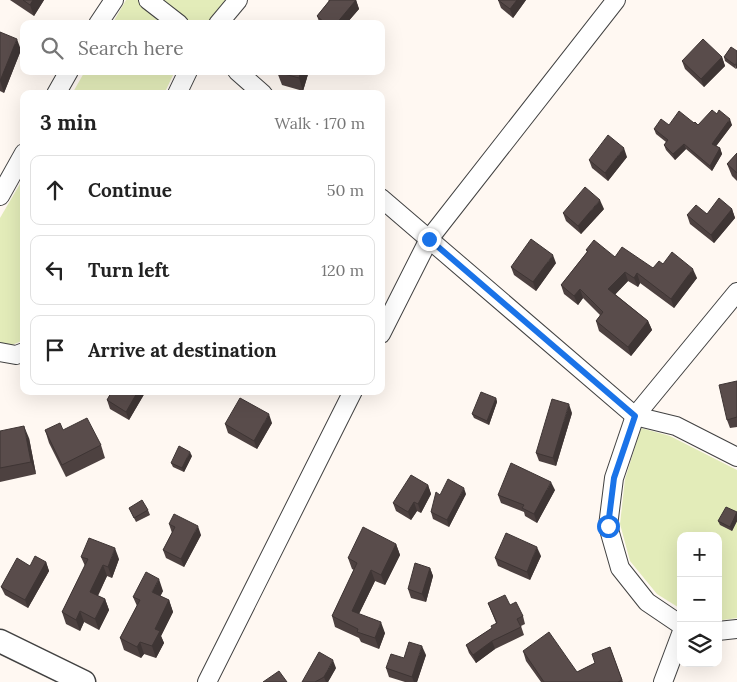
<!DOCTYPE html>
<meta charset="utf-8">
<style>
:root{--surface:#fff;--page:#f2f2f2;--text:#222;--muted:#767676;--line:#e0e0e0}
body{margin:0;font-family:Lora,serif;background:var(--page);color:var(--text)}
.controls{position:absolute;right:15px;bottom:15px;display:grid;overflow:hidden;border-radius:10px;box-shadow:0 5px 20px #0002}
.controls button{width:45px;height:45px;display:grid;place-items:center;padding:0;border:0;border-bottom:1px solid var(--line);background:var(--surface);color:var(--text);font:25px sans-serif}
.stop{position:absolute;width:15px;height:15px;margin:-11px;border:4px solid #1a73e8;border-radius:50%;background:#fff}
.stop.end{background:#1a73e8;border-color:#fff;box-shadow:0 1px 5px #0008}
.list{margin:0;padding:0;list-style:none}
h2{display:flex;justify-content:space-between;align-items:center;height:65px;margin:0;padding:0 20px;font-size:21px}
h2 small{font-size:16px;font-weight:400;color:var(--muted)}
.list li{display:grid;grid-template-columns:32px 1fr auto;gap:15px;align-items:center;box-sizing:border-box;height:70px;margin:0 10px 10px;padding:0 10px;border:1px solid var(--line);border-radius:10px}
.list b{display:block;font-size:19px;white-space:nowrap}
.list em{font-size:16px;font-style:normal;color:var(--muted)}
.icon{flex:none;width:28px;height:28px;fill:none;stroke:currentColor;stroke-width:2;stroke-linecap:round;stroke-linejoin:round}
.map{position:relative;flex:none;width:737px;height:682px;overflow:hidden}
.search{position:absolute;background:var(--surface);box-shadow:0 5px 20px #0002;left:20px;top:20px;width:365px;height:55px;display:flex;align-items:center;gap:12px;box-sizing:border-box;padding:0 18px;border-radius:10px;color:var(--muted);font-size:19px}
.panel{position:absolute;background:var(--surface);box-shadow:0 5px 20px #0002;left:20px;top:90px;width:365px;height:305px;border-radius:10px}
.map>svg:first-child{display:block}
</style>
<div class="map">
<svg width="737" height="682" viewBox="0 0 737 682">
<rect width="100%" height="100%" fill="#fff8f2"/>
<g fill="#e3ecb9">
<path d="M 126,0 L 226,0 L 206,24 L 112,24 Z"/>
<path d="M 85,71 L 175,71 L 164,94 L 72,94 Z"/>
<path d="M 24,177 L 24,340 L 12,345 L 0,343 L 0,218 Z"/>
<path d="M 641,428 L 670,436 L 737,470 L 737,618 L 723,620 L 718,619 L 718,536 L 681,536 L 681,609 L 657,594 L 630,561 L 620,524 L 625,479 Z"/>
</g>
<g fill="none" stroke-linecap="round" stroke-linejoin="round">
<defs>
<g id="minor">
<path d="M 148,0 L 179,24"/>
<path d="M 98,24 L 114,0"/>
<path d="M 218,24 L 238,0"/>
<path d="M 237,71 L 263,94"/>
<path d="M 56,94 L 69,71"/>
<path d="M 177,94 L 188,71"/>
<path d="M 0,196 L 24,153"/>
<path d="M 381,198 L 635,416 L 676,426 L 737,457"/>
<path d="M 381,334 L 429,239 L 616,0"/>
<path d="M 0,352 L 16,355 L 24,352"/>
<path d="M 681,625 L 647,602 L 620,568 L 608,526 L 614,478 L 635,416 L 737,292"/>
<path d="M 718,631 L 737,629"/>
<path d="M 207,682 L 353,391"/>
<path d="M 663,682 L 681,634"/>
</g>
<path id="tertiary" d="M 0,641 L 84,682"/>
</defs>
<use href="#minor" stroke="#424242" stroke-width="20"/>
<use href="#tertiary" stroke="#424242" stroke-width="25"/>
<use href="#minor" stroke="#fff" stroke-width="18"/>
<use href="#tertiary" stroke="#fff" stroke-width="22"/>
</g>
<g fill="#4d4140">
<path d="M 10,0 L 44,0 L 34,16 Z"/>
<path d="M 328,0 L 356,0 L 359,9 L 346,24 L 320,24 L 317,16 L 329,1 Z"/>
<path d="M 498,0 L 526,0 L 513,18 L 501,8 Z"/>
<path d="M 0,32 L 21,50 L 4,93 L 0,91 Z"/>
<path d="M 731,47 L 736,69 L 725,61 L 724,57 Z"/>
<path d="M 722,57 L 725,66 L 704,87 L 685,69 L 682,61 Z"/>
<path d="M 309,71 L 303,91 L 282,85 L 277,72 Z"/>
<path d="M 717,114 L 732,125 L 716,146 L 720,148 L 722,154 L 712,171 L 686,149 L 675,160 L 666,150 L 664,145 L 666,142 L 656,134 L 654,129 L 669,125 L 694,123 L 698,125 Z"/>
<path d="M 737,153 L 737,181 L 732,176 L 727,164 Z"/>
<path d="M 627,157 L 608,181 L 592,168 L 589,160 Z"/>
<path d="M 604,209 L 581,234 L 566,221 L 563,213 Z"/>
<path d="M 732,209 L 735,218 L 714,243 L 690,224 L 687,215 L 707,214 Z"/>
<path d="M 586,250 L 653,268 L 663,264 L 697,278 L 674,308 L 640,283 L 638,287 L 628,281 L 615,294 L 648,321 L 652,330 L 631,356 L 599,331 L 596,321 L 600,315 L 583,298 L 578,305 L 564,294 L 561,285 L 587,252 Z"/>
<path d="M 556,263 L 536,291 L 514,275 L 511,267 Z"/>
<path d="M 737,381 L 737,427 L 730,428 L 727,420 Z"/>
<path d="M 112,391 L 146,391 L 129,420 L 110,409 L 107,400 Z"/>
<path d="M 191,391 L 200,391 L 198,394 Z"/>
<path d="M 496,398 L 497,402 L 489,425 L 474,418 L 472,414 Z"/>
<path d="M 572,413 L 556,466 L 539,461 L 536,453 Z"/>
<path d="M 272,423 L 257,449 L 228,433 L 225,424 Z"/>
<path d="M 45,430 L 63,430 L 101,445 L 105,458 L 66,477 L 49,443 Z"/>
<path d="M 29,438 L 36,474 L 0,482 L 0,441 Z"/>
<path d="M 192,456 L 184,472 L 173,467 L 171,463 Z"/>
<path d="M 428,485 L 431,494 L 421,513 L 417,511 L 411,520 L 396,511 L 393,503 Z"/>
<path d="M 555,490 L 537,523 L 525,516 L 524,512 L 501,503 L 498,495 Z"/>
<path d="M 466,494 L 449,527 L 433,519 L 431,512 Z"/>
<path d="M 129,508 L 148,510 L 150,515 L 136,522 Z"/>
<path d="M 737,512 L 737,521 L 732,531 L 720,525 L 718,521 Z"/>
<path d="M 169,524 L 201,535 L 184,567 L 166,558 L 163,550 L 172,533 Z"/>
<path d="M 396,544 L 400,555 L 385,585 L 375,581 L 359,614 L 385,633 L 379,649 L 361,642 L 359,638 L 335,627 L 332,616 L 354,570 L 352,569 L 348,558 Z"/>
<path d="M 541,556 L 530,580 L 498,566 L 495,558 Z"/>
<path d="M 81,557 L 119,559 L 112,578 L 107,576 L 98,596 L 105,599 L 109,610 L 99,630 L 84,622 L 80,631 L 66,624 L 62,612 L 85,566 Z"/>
<path d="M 46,562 L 49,571 L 28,608 L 5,595 L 1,587 L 30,566 Z"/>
<path d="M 430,568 L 433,576 L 426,602 L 411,598 L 408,589 Z"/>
<path d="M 163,591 L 160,596 L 169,600 L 173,612 L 161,636 L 164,643 L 156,658 L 144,654 L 141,658 L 124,650 L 120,638 L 137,606 L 133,597 Z"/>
<path d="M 488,603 L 510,605 L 523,616 L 525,624 L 521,626 L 524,635 L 495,649 L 476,663 L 469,653 L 466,645 L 492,628 L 496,623 Z"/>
<path d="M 610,647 L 623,682 L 541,682 L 526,661 L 523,651 L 577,672 L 595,663 Z"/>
<path d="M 426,655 L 417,682 L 405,682 L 389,677 L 386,668 L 404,658 Z"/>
<path d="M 336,668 L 328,682 L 302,682 Z"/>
</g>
<g fill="#3e3534">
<path d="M 33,0 L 44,0 L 34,16 L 30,5 Z"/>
<path d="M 356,0 L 359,9 L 346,24 L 336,24 Z"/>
<path d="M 517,0 L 526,0 L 513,18 L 510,9 Z"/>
<path d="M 17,39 L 21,50 L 4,93 L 0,81 Z"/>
<path d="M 722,57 L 725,66 L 704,87 L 701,79 Z"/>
<path d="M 737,62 L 737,68 L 736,69 L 735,65 Z"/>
<path d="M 301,71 L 309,71 L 303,91 L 299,78 Z"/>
<path d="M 730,119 L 732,125 L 714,149 L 712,144 Z"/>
<path d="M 684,144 L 686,149 L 675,160 L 673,154 Z"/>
<path d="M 624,148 L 627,157 L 608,181 L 605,173 Z"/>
<path d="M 720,148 L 722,154 L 712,171 L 710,166 Z"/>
<path d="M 600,200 L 604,209 L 581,234 L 578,226 Z"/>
<path d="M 732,209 L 735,218 L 714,243 L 711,235 Z"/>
<path d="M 553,255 L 556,263 L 536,291 L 533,282 Z"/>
<path d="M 693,269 L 697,278 L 674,308 L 671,299 Z"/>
<path d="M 625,272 L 628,281 L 612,298 L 608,289 Z"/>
<path d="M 637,273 L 640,283 L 638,287 L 634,278 Z"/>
<path d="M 580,289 L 583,298 L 578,305 L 574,296 Z"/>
<path d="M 648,321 L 652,330 L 631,356 L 628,347 Z"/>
<path d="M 138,391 L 146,391 L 129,420 L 126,412 Z"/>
<path d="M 496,398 L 497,402 L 489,425 L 487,421 Z"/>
<path d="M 569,404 L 572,413 L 556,466 L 553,458 Z"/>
<path d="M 269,414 L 272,423 L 257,449 L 254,441 Z"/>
<path d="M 24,426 L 29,438 L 36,474 L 31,462 Z"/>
<path d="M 190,452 L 192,456 L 184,472 L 182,468 Z"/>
<path d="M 551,482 L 555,490 L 537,523 L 534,514 Z"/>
<path d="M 428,485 L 431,494 L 421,513 L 418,504 Z"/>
<path d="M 464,488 L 466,494 L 449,527 L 447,520 Z"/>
<path d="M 414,502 L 417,511 L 411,520 L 408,512 Z"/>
<path d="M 737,513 L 737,521 L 732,531 L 730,527 Z"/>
<path d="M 198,526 L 201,535 L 184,567 L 181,559 Z"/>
<path d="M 396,544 L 400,555 L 385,585 L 381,575 Z"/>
<path d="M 537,547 L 541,556 L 530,580 L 527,572 Z"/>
<path d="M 115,548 L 119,559 L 112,578 L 108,567 Z"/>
<path d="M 46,562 L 49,571 L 28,608 L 25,600 Z"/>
<path d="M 103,565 L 107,576 L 94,603 L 90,592 Z"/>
<path d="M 430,568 L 433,576 L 426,602 L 422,594 Z"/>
<path d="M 371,570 L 375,581 L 355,622 L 352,611 Z"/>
<path d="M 159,579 L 163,591 L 157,603 L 152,592 Z"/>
<path d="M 105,599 L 109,610 L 99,630 L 95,619 Z"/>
<path d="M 169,600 L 173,612 L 161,636 L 164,643 L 156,658 L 152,646 L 155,629 Z"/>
<path d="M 80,611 L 84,622 L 80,631 L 76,620 Z"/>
<path d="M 381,622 L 385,633 L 379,649 L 375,638 Z"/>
<path d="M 492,641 L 495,649 L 476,663 L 473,655 Z"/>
<path d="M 140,642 L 144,654 L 141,658 L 137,647 Z"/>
<path d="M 422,646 L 426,655 L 417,682 L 414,682 L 412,677 Z"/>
<path d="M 333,660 L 336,668 L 328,682 L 326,682 L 324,677 Z"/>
</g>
<g fill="#594c4b" stroke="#3e3534">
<path d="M 23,0 L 33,0 L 30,5 Z"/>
<path d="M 330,0 L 356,0 L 336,24 L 326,24 L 317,16 Z"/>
<path d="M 498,0 L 517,0 L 510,9 Z"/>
<path d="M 0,32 L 17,39 L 0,81 Z"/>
<path d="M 703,39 L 722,57 L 701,79 L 682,61 Z"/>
<path d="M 731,47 L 737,51 L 737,62 L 735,65 L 724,57 Z"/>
<path d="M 278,71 L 301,71 L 299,78 L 277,72 Z"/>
<path d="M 712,110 L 717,114 L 719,110 L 730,119 L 712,144 L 720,148 L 710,166 L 684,144 L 673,154 L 664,145 L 668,140 L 654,129 L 661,119 L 669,125 L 679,111 L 694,123 L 695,122 L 698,125 Z"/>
<path d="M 608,135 L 624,148 L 605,173 L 589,160 Z"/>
<path d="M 737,153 L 737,173 L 727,164 Z"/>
<path d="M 585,187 L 600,200 L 578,226 L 563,213 Z"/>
<path d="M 719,198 L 732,209 L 711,235 L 687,215 L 696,205 L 707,214 Z"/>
<path d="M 531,239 L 553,255 L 533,282 L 511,267 Z"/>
<path d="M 594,240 L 615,257 L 622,247 L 653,268 L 659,261 L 663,264 L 672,252 L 693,269 L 671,299 L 637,273 L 634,278 L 625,272 L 608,289 L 648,321 L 628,347 L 596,321 L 603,312 L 580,289 L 574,296 L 561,285 L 588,251 L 586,250 Z"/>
<path d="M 737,381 L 737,417 L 727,420 L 719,385 Z"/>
<path d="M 112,391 L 138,391 L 126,412 L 107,400 Z"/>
<path d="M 481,392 L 496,398 L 487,421 L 472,414 Z"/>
<path d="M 240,398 L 269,414 L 254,441 L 225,424 Z"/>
<path d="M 552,399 L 569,404 L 553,458 L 536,453 Z"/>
<path d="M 87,418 L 101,445 L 62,465 L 45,430 L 60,423 L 63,430 Z"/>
<path d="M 24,426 L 31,462 L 0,468 L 0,431 Z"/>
<path d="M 179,446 L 190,452 L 182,468 L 171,463 Z"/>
<path d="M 511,463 L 551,482 L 534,514 L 522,508 L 524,505 L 498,495 Z"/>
<path d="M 411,475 L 428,485 L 418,504 L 414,502 L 408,512 L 393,503 Z"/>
<path d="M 448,479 L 464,488 L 447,520 L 431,512 L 436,492 L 440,495 Z"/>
<path d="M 142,500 L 148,510 L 134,518 L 129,508 Z"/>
<path d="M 726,507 L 737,512 L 730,527 L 718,521 Z"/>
<path d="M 174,514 L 198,526 L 181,559 L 163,550 L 175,527 L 169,524 Z"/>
<path d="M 363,527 L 396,544 L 381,575 L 371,570 L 352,611 L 381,622 L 375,638 L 357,632 L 358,629 L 332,616 L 357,563 L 348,558 Z"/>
<path d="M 506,533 L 537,547 L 527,572 L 495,558 Z"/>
<path d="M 89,538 L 115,548 L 108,567 L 103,565 L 90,592 L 105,599 L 95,619 L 80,611 L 76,620 L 62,612 L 88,559 L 81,557 Z"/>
<path d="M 35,556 L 46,562 L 25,600 L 1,587 L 17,558 L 30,566 Z"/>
<path d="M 415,563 L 430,568 L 422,594 L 408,589 Z"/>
<path d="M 146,572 L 159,579 L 152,592 L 169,600 L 155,629 L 160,631 L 152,646 L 140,642 L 137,647 L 120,638 L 140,600 L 133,597 Z"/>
<path d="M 505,595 L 510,605 L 516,602 L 523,616 L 517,619 L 521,627 L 492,641 L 473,655 L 466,645 L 492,628 L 491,626 L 497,623 L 488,603 Z"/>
<path d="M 549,632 L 577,672 L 595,663 L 592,654 L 610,647 L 622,680 L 618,682 L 544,682 L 523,651 Z"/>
<path d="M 409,642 L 422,646 L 412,677 L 386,668 L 391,654 L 404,658 Z"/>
<path d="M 319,652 L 333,660 L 324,677 L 315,682 L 302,682 Z"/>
<path d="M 279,671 L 287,682 L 263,682 Z"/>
</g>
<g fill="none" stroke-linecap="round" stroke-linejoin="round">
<path stroke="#1a73e8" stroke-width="6" d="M 429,239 L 635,416 L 614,478 L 608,526"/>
</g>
</svg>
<div class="controls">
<button>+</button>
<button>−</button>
<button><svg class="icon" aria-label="layers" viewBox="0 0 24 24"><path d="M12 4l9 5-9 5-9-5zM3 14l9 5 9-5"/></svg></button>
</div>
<div class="stop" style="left:608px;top:526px"></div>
<div class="stop end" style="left:429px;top:239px"></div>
<div class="search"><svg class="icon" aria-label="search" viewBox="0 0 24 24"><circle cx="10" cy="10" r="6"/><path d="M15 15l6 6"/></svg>Search here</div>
<section class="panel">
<h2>3 min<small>Walk · 170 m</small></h2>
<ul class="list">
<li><svg class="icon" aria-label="ahead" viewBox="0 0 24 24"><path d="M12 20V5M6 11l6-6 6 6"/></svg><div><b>Continue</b></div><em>50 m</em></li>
<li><svg class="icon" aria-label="left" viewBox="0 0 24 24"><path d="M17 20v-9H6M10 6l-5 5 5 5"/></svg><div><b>Turn left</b></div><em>120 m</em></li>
<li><svg class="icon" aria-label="arrive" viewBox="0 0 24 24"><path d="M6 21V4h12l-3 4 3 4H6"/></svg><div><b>Arrive at destination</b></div></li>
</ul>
</section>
</div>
